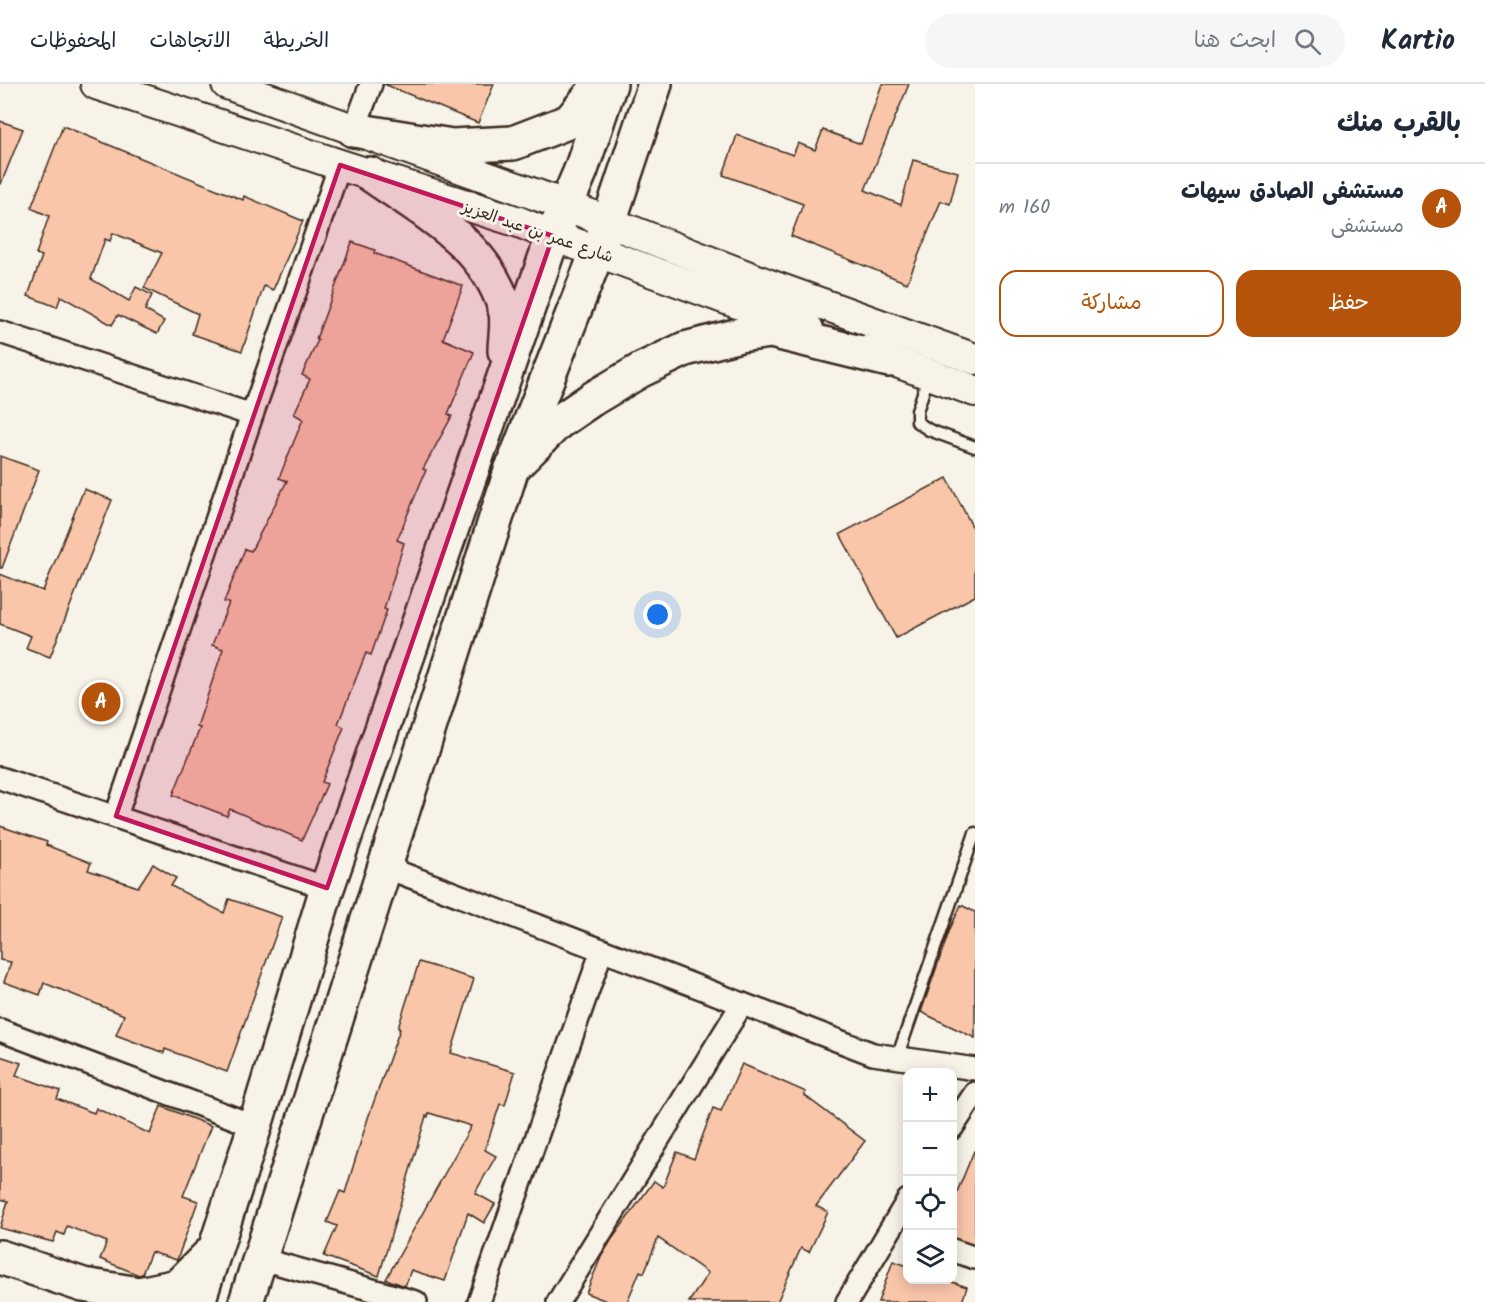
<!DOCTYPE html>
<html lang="ar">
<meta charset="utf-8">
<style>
:root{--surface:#fff;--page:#f6f6f7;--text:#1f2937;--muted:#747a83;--line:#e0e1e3;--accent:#b45309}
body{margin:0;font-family:Kalam,"Playpen Sans Arabic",sans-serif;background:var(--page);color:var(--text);direction:rtl}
.controls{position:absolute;right:18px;bottom:18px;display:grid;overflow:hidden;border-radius:12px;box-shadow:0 3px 15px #0003}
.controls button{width:54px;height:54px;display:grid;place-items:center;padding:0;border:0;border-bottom:2px solid var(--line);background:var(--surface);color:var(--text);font:30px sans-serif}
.you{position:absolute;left:658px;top:531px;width:21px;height:21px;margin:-15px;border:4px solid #fff;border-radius:50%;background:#1a73e8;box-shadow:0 0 0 9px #1a73e833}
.badge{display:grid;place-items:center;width:39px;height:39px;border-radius:50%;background:var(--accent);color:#fff;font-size:20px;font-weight:700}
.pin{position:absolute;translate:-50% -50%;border:3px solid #fff;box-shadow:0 2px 6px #0006}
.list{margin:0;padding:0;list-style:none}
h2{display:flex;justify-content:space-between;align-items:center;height:78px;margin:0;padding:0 24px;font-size:26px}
h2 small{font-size:20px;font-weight:400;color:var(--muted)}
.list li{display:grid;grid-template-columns:39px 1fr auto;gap:18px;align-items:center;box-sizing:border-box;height:90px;padding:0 24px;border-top:2px solid var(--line)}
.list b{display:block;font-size:22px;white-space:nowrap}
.list p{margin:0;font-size:20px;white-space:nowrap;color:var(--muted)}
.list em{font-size:20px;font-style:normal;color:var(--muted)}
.actions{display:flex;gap:12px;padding:18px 24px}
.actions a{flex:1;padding:14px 0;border:2px solid var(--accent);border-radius:18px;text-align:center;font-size:21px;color:var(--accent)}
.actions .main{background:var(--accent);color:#fff}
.icon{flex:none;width:33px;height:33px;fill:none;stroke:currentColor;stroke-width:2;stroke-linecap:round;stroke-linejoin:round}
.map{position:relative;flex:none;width:975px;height:1218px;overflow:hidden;direction:ltr}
header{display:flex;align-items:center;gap:36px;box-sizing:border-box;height:84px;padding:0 30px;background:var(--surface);border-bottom:2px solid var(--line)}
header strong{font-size:28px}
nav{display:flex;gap:33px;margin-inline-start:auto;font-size:21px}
.search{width:420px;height:54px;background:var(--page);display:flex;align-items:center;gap:15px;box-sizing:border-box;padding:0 21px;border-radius:33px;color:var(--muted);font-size:22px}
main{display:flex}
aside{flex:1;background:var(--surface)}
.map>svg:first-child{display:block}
</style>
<header>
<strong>Kartio</strong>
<div class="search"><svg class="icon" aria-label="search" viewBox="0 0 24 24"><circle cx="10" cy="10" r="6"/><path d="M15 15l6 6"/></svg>ابحث هنا</div>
<nav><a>الخريطة</a><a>الاتجاهات</a><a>المحفوظات</a></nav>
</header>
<main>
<aside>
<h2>بالقرب منك<small></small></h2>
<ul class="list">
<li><span class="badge">A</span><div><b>مستشفى الصادق سيهات</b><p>مستشفى</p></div><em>160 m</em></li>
</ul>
<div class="actions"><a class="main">حفظ</a><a>مشاركة</a></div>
</aside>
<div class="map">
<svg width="975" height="1218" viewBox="0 0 975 1218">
<rect width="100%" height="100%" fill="#f7f3e8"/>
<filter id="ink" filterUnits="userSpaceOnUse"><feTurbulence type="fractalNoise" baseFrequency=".0167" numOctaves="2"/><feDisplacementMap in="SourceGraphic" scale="12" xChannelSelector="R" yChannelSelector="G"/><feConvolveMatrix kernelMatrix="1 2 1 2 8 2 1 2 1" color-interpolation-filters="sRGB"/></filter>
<g filter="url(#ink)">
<g fill="#f9c6aa" stroke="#3b2a1e" stroke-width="1.5">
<path d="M 384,0 L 494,0 L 478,39 Z"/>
<path d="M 882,0 L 909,0 L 865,106 L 901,121 L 913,76 L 958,88 L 950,120 L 941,117 L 907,199 L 791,152 L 803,120 L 723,91 L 737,51 L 793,71 L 798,59 L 815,66 L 823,46 L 861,60 Z"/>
<path d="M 0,37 L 23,45 L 1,100 L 0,100 Z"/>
<path d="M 63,42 L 243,116 L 244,112 L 303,137 L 273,206 L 264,202 L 242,267 L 192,250 L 198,230 L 144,204 L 162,169 L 113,149 L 110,157 L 105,155 L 91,195 L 129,217 L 136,203 L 152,211 L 145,226 L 164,237 L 157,250 L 118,231 L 112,241 L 61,212 L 57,223 L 28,212 L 42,172 L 36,170 L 49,132 L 31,124 Z"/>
<path d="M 352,158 L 375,166 L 374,169 L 463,202 L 443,255 L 474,268 L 448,330 L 452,332 L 423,385 L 426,386 L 397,456 L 404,459 L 384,525 L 387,526 L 371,571 L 366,569 L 338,640 L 344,643 L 322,698 L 327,700 L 302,756 L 230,725 L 227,732 L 173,711 L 200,644 L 197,643 L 223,565 L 212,561 L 229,519 L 224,518 L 245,465 L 251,467 L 287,397 L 279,394 L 303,335 L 294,330 L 310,295 L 302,291 L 318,256 L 316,255 Z"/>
<path d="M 0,372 L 39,386 L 2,484 L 0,484 Z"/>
<path d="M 947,394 L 975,448 L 975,512 L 896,554 L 840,450 Z"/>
<path d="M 84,405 L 112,416 L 50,573 L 26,564 L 31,552 L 0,540 L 0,490 L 43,507 Z"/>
<path d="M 0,742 L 47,758 L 46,761 L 91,779 L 88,786 L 138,803 L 153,780 L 176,794 L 171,802 L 224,829 L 229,815 L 282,833 L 227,988 L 165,965 L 164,969 L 116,951 L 124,931 L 44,899 L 40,911 L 4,898 L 11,878 L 0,876 Z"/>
<path d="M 961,821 L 975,828 L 975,954 L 921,928 L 950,845 Z"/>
<path d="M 419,878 L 474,895 L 451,969 L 515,988 L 505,1021 L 500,1020 L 485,1066 L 496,1072 L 475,1109 L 495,1120 L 484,1139 L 468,1129 L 445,1197 L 411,1186 L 405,1202 L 386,1195 L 471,1042 L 429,1029 L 428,1033 L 426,1032 L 379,1192 L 324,1172 L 337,1142 L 327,1138 L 340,1107 L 345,1109 L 368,1034 L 400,945 L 398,944 Z"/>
<path d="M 0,972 L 21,979 L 16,991 L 60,1007 L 57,1015 L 94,1029 L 96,1024 L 150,1050 L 161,1022 L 211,1042 L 183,1112 L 198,1117 L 177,1176 L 151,1168 L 142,1190 L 139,1191 L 100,1175 L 107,1158 L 67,1142 L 64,1151 L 57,1148 L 53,1158 L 0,1144 L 8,1117 L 0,1115 Z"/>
<path d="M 742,980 L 806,1008 L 804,1011 L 865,1057 L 816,1122 L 828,1128 L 809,1168 L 801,1164 L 777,1218 L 689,1218 L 708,1189 L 658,1154 L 644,1189 L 640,1187 L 627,1218 L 609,1218 L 586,1209 L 601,1173 L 612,1155 L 654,1097 L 663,1103 L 677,1068 L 694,1075 L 713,1024 L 721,1027 Z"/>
<path d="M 974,1067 L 975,1067 L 975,1161 L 952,1154 L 952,1120 Z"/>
<path d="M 893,1177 L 908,1182 L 908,1196 L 946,1196 L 967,1203 L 962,1218 L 878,1218 Z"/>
</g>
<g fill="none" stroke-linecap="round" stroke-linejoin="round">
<defs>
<g id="lane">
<path d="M 929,291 L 917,327 L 917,338 L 929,346 L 975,363"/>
<path d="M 897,974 L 975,749"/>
</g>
<g id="street">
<path d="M 354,46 L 371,0"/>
<path d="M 0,248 L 252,331"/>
<path d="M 0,694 L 327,804"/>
<path d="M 116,732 L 252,331 L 340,81"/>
<path d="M 385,783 L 873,970 L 975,985"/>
<path d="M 0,946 L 255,1042"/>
<path d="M 952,1044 L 975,1009"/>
<path d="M 952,1166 L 975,1174"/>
<path d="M 261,1175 L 416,1218"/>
<path d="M 479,1218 L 602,866"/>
<path d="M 558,1218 L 742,920"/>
<path d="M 847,1218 L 908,1116"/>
</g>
<g id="secondary">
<path d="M 96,0 L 340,81 L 519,138 L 553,152 L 596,167 L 808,245"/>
<path d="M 227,0 L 565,121 L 767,200 L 975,275"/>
<path d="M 867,267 L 975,307"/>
</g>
<g id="primary">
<path d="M 354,46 L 452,62 L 513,59 L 570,37 L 600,0"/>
<path d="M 370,90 C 421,126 487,160 505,225 C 509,237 505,254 505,267"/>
<path d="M 517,372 L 609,138 L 655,0"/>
<path d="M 0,1173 L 83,1201 L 139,1210 L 178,1202 L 211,1169"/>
<path d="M 198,1218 L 255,1042 L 327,804 L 553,152 L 581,86 L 610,0"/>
<path d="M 246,1218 L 512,384 L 557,339 L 592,315 L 641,286 L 685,265 L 740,251 L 771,247 L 889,276"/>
</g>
</defs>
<use href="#lane" stroke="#3b2a1e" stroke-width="15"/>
<use href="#street" stroke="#3b2a1e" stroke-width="26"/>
<use href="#secondary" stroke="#3b2a1e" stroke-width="34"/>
<use href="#primary" stroke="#3b2a1e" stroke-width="38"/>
<use href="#lane" stroke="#f7f3e8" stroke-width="10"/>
<use href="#street" stroke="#f7f3e8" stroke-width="21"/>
<use href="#secondary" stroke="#f7f3e8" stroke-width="30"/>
<use href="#primary" stroke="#f7f3e8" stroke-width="33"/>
</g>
</g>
<path fill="#c2185b" fill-opacity="0.2" stroke="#c2185b" stroke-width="4.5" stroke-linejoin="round" d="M 340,81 L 553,152 L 327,804 L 116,732 Z"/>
<g text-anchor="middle" stroke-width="6" stroke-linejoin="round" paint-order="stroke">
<g font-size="16" fill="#3b2a1e" stroke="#f7f3e8">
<text transform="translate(538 147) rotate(19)" y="6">شارع عمر بن عبد العزيز</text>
</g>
</g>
</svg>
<div class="controls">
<button>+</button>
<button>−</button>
<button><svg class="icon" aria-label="locate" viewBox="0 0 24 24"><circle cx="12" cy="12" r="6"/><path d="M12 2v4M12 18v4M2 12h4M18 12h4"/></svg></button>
<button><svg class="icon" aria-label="layers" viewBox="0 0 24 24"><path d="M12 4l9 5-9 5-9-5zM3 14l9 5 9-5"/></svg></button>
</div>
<div class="you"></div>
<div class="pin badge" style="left:101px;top:618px">A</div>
</div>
</main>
